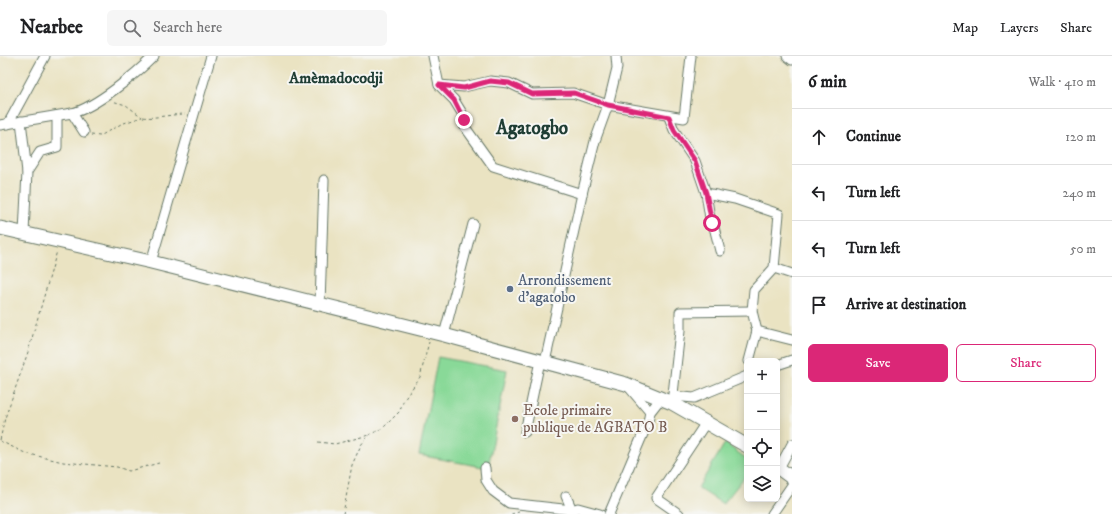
<!DOCTYPE html>
<meta charset="utf-8">
<style>
:root{--surface:#fff;--page:#f6f6f6;--text:#202124;--muted:#757577;--line:#e0e0e0;--accent:#db2777}
body{margin:0;font-family:"IM FELL DW Pica",serif;background:var(--page);color:var(--text)}
.controls{position:absolute;right:12px;bottom:12px;display:grid;overflow:hidden;border-radius:6px;box-shadow:0 2px 10px #0003}
.controls button{width:36px;height:36px;display:grid;place-items:center;padding:0;border:0;border-bottom:1px solid var(--line);background:var(--surface);color:var(--text);font:20px sans-serif}
.stop{position:absolute;width:12px;height:12px;margin:-9px;border:3px solid #db2777;border-radius:50%;background:#fff}
.stop.end{background:#db2777;border-color:#fff;box-shadow:0 1px 4px #0008}
.list{margin:0;padding:0;list-style:none}
h2{display:flex;justify-content:space-between;align-items:center;height:52px;margin:0;padding:0 16px;font-size:17px}
h2 small{font-size:13px;font-weight:400;color:var(--muted)}
.list li{display:grid;grid-template-columns:26px 1fr auto;gap:12px;align-items:center;box-sizing:border-box;height:56px;padding:0 16px;border-top:1px solid var(--line)}
.list b{display:block;font-size:15px;white-space:nowrap}
.list em{font-size:13px;font-style:normal;color:var(--muted)}
.actions{display:flex;gap:8px;padding:12px 16px}
.actions a{flex:1;padding:9px 0;border:1px solid var(--accent);border-radius:6px;text-align:center;font-size:14px;color:var(--accent)}
.actions .main{background:var(--accent);color:#fff}
.icon{flex:none;width:22px;height:22px;fill:none;stroke:currentColor;stroke-width:2;stroke-linecap:round;stroke-linejoin:round}
.map{position:relative;flex:none;width:792px;height:458px;overflow:hidden}
header{display:flex;align-items:center;gap:24px;box-sizing:border-box;height:56px;padding:0 20px;background:var(--surface);border-bottom:1px solid var(--line)}
header strong{font-size:19px}
nav{display:flex;gap:22px;margin-inline-start:auto;font-size:14px}
.search{width:280px;height:36px;background:var(--page);display:flex;align-items:center;gap:10px;box-sizing:border-box;padding:0 14px;border-radius:6px;color:var(--muted);font-size:15px}
main{display:flex}
aside{flex:1;background:var(--surface)}
.map>svg:first-child{display:block}
</style>
<header>
<strong>Nearbee</strong>
<div class="search"><svg class="icon" aria-label="search" viewBox="0 0 24 24"><circle cx="10" cy="10" r="6"/><path d="M15 15l6 6"/></svg>Search here</div>
<nav><a>Map</a><a>Layers</a><a>Share</a></nav>
</header>
<main>
<div class="map">
<svg width="792" height="458" viewBox="0 0 792 458">
<rect width="100%" height="100%" fill="#f6f6f2"/>
<filter id="ink" filterUnits="userSpaceOnUse"><feTurbulence type="fractalNoise" baseFrequency=".025" numOctaves="2"/><feDisplacementMap in="SourceGraphic" scale="8" xChannelSelector="R" yChannelSelector="G"/><feConvolveMatrix kernelMatrix="1 2 1 2 8 2 1 2 1" color-interpolation-filters="sRGB"/></filter>
<filter id="wash" filterUnits="userSpaceOnUse"><feTurbulence type="fractalNoise" baseFrequency=".012" numOctaves="4" result="noise"/><feDisplacementMap in="SourceGraphic" scale="16" xChannelSelector="R" yChannelSelector="G"/><feGaussianBlur stdDeviation="0.9" result="paint"/><feColorMatrix in="noise" values="0 0 0 0 0 0 0 0 0 0 0 0 0 0 0 0 0 1.4 0 .05"/><feComposite in="paint" operator="in"/></filter>
<g filter="url(#wash)">
<rect width="100%" height="100%" fill="#eae3c2"/>
<g fill="#89d998" stroke="#548b66">
<path d="M 438,301 L 507,314 L 488,412 L 419,399 Z"/>
<path d="M 725,387 L 747,403 L 747,418 L 723,448 L 698,432 Z"/>
</g>
</g>
<g filter="url(#ink)">
<g fill="none" stroke-linecap="round" stroke-linejoin="round">
<defs>
<g id="minor">
<path d="M 433,0 L 439,29"/>
<path d="M 787,0 L 792,4"/>
<path d="M 72,57 C 95,52 137,17 154,0"/>
<path d="M 669,61 L 674,74 L 695,105 L 706,137 L 735,143 L 779,158 L 774,212 L 754,234 L 752,255 L 757,275 L 749,305"/>
<path d="M 21,65 L 27,116"/>
<path d="M 8,68 L 45,0"/>
<path d="M 0,69 L 72,57 L 84,76"/>
<path d="M 706,137 L 710,162 L 714,171 L 720,195"/>
<path d="M 582,138 L 493,110 L 465,71 L 462,57 L 454,44 L 439,29 L 464,31 L 490,25 L 509,27 L 532,38 L 573,37 L 608,49 L 684,62 L 691,0"/>
<path d="M 24,177 L 27,116 L 40,96 L 57,91 L 57,60"/>
<path d="M 151,206 L 211,0"/>
<path d="M 774,212 L 792,218"/>
<path d="M 320,249 L 324,124"/>
<path d="M 757,275 L 792,284"/>
<path d="M 444,279 L 473,168"/>
<path d="M 545,306 L 582,138 L 595,85 L 608,49 L 617,12 L 616,0"/>
<path d="M 777,309 L 792,304"/>
<path d="M 628,330 L 650,356"/>
<path d="M 673,340 L 694,342 L 747,320"/>
<path d="M 672,347 L 680,275 L 680,256 L 752,255"/>
<path d="M 525,376 L 540,305"/>
<path d="M 485,412 L 486,424 L 493,435 L 509,447 L 572,454"/>
<path d="M 779,412 L 792,388"/>
<path d="M 566,440 L 572,454 L 578,452 L 600,458"/>
<path d="M 609,458 L 648,366 L 650,356 L 661,342"/>
<path d="M 679,458 L 656,442 L 707,365"/>
<path d="M 772,458 L 792,429"/>
</g>
<g id="highway">
<path d="M 0,172 L 151,206 L 444,279 L 626,328 L 672,347 L 747,390"/>
<path d="M 777,411 L 792,422"/>
</g>
</defs>
<use href="#minor" stroke="#676" stroke-width="11"/>
<use href="#highway" stroke="#676" stroke-width="15"/>
<g stroke="#676" stroke-width="1" stroke-dasharray="3 3" stroke-linecap="butt">
<path d="M 143,61 C 150,63 175,58 185,58"/>
<path d="M 91,79 L 100,80 L 121,68 L 142,61 L 126,49 L 112,45"/>
<path d="M 0,384 L 5,362 L 28,296 L 57,195"/>
<path d="M 0,385 L 25,397 L 63,406 L 117,411 L 129,415 L 159,407"/>
<path d="M 318,386 L 335,388 L 369,379"/>
<path d="M 343,458 L 352,409 L 361,389 L 369,379 L 383,372 L 399,356 L 404,344 L 420,321 L 429,286"/>
<path d="M 511,458 L 519,456"/>
</g>
<use href="#minor" stroke="#fff" stroke-width="9"/>
<use href="#highway" stroke="#fff" stroke-width="13"/>
</g>
</g>
<g fill="none" stroke-linecap="round" stroke-linejoin="round" filter="url(#ink)">
<path stroke="#db2777" stroke-width="5" d="M 464,64 L 454,44 L 439,29 L 464,32 L 490,25 L 509,27 L 532,38 L 574,37 L 608,49 L 669,61 L 674,74 L 695,105 L 706,137 L 712,167"/>
</g>
<circle fill="#5c6f8a" stroke="#f6f6f2" stroke-width="1.5" cx="510" cy="233" r="4"/>
<circle fill="#8d6e63" stroke="#f6f6f2" stroke-width="1.5" cx="515" cy="363" r="4"/>
<g text-anchor="middle" stroke-width="4" stroke-linejoin="round" paint-order="stroke">
<g font-size="15" fill="#4e5e75" stroke="#f6f6f2" text-anchor="start">
<text x="518" y="229">Arrondissement<tspan x="518" dy="17">d'agatobo</tspan></text>
</g>
<g font-size="15" fill="#785e54" stroke="#f6f6f2" text-anchor="start">
<text x="523" y="359">Ecole primaire<tspan x="523" dy="17">publique de AGBATO B</tspan></text>
</g>
<g font-size="16" font-weight="bold" fill="#1f3d34" stroke="#f6f6f2">
<text x="336" y="27">Amèmadocodji</text>
</g>
<g font-size="19" font-weight="bold" fill="#1f3d34" stroke="#f6f6f2">
<text x="532" y="78">Agatogbo</text>
</g>
</g>
</svg>
<div class="controls">
<button>+</button>
<button>−</button>
<button><svg class="icon" aria-label="locate" viewBox="0 0 24 24"><circle cx="12" cy="12" r="6"/><path d="M12 2v4M12 18v4M2 12h4M18 12h4"/></svg></button>
<button><svg class="icon" aria-label="layers" viewBox="0 0 24 24"><path d="M12 4l9 5-9 5-9-5zM3 14l9 5 9-5"/></svg></button>
</div>
<div class="stop" style="left:712px;top:167px"></div>
<div class="stop end" style="left:464px;top:64px"></div>
</div>
<aside>
<h2>6 min<small>Walk · 410 m</small></h2>
<ul class="list">
<li><svg class="icon" aria-label="ahead" viewBox="0 0 24 24"><path d="M12 20V5M6 11l6-6 6 6"/></svg><div><b>Continue</b></div><em>120 m</em></li>
<li><svg class="icon" aria-label="left" viewBox="0 0 24 24"><path d="M17 20v-9H6M10 6l-5 5 5 5"/></svg><div><b>Turn left</b></div><em>240 m</em></li>
<li><svg class="icon" aria-label="left" viewBox="0 0 24 24"><path d="M17 20v-9H6M10 6l-5 5 5 5"/></svg><div><b>Turn left</b></div><em>50 m</em></li>
<li><svg class="icon" aria-label="arrive" viewBox="0 0 24 24"><path d="M6 21V4h12l-3 4 3 4H6"/></svg><div><b>Arrive at destination</b></div></li>
</ul>
<div class="actions"><a class="main">Save</a><a>Share</a></div>
</aside>
</main>
